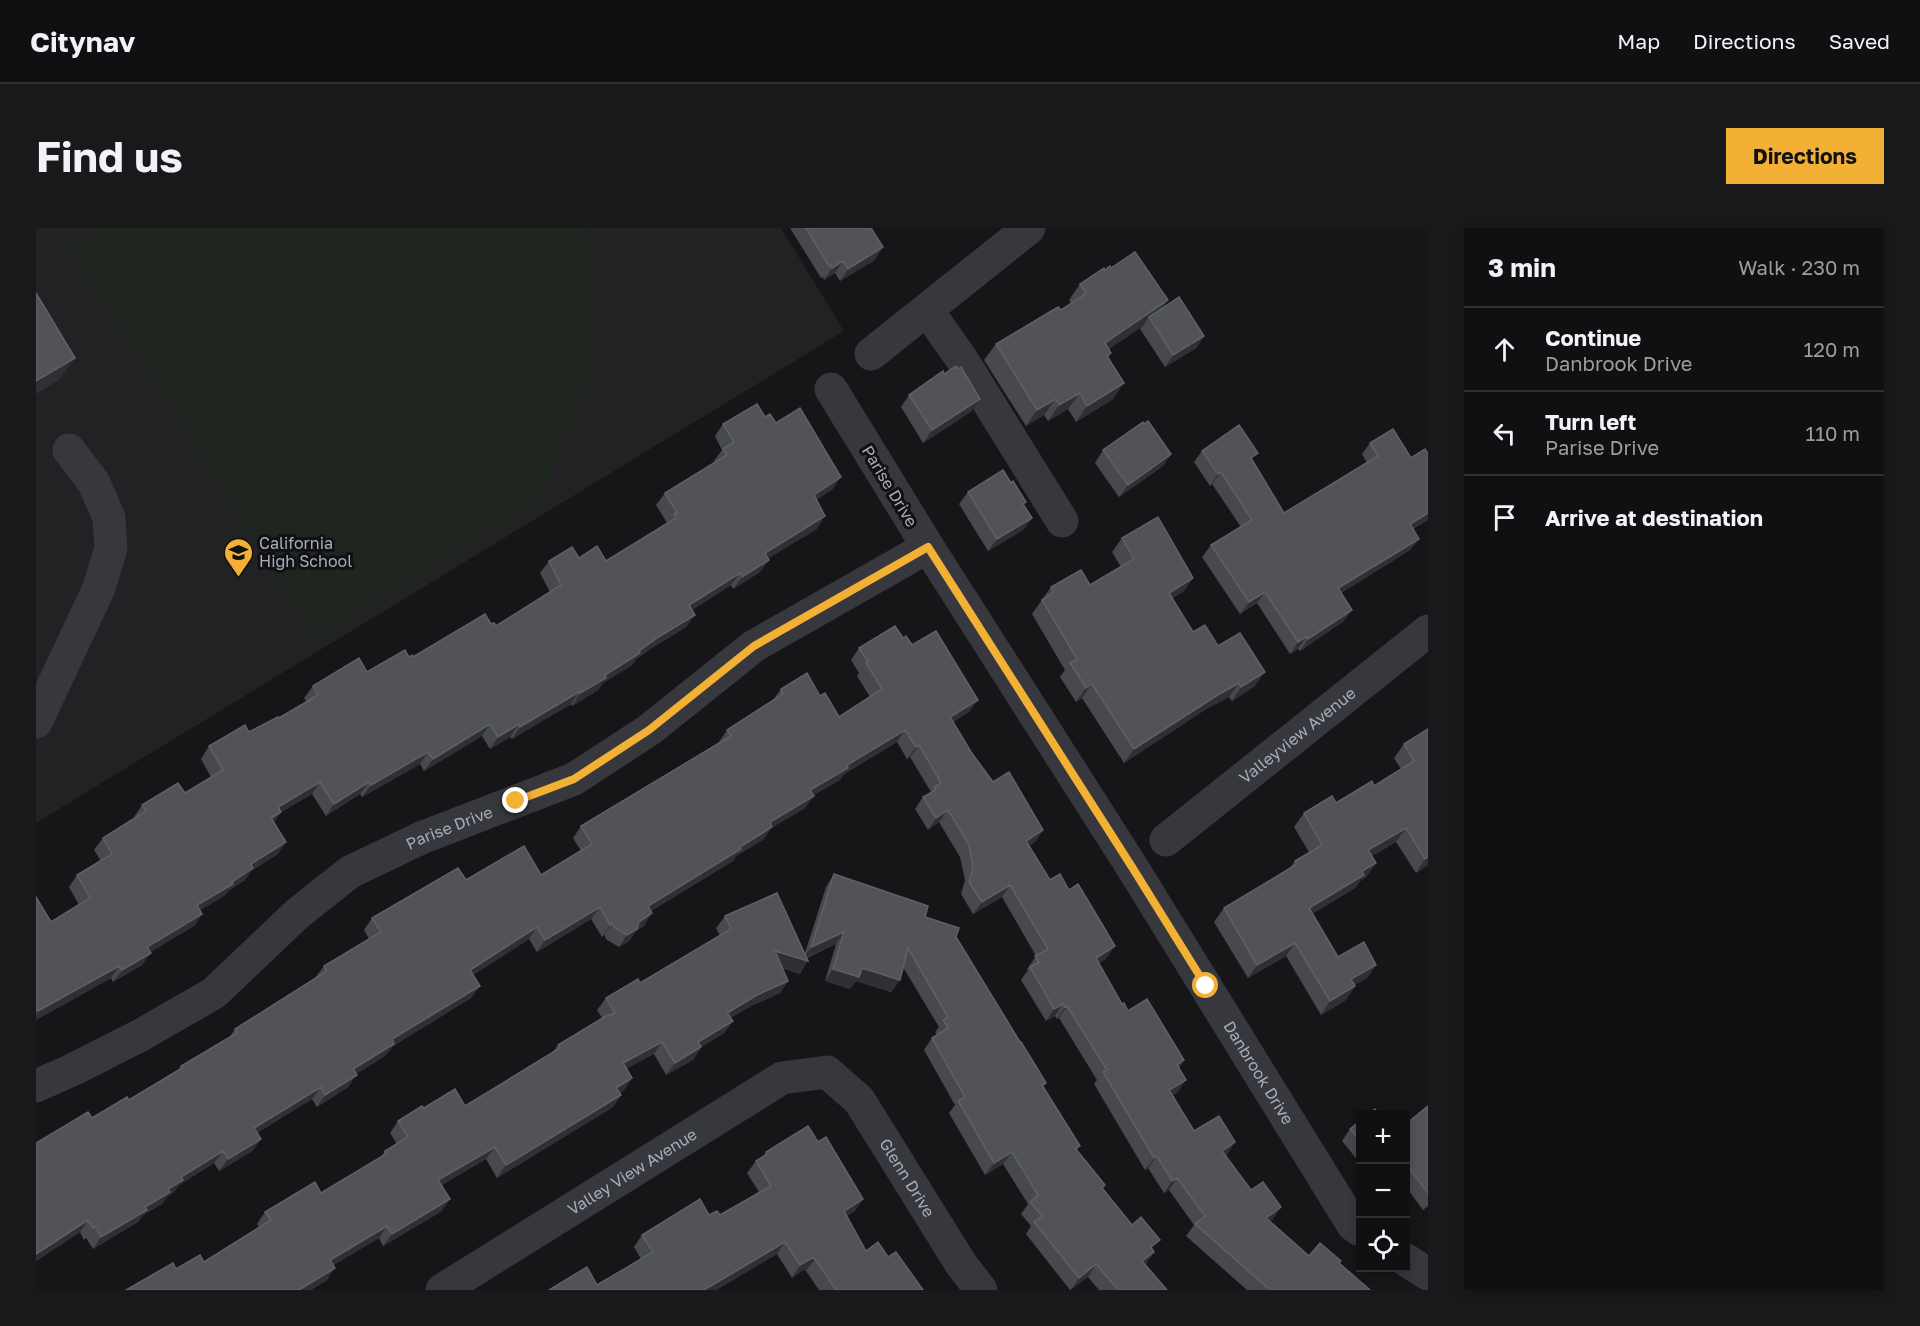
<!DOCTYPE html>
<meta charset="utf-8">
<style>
:root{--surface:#101012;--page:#19191b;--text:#f1f3f6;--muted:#9c9d9f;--line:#303032;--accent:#f2b134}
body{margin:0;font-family:"Golos Text",sans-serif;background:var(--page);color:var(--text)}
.controls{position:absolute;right:18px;bottom:18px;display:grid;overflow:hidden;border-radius:0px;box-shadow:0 3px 9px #0003}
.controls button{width:54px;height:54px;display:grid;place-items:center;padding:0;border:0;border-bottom:2px solid var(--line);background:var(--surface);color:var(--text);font:30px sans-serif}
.stop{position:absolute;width:18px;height:18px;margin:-14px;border:4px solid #f2b134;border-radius:50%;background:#fff}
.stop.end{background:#f2b134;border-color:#fff;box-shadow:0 2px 6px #0008}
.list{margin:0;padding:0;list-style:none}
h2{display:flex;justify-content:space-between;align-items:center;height:78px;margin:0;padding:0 24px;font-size:26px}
h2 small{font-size:20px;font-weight:400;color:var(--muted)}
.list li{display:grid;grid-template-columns:39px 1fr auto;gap:18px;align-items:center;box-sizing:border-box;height:84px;padding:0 24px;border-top:2px solid var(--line)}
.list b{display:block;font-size:22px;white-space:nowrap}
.list p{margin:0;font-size:20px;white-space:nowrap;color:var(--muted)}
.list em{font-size:20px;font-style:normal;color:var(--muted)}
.icon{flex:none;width:33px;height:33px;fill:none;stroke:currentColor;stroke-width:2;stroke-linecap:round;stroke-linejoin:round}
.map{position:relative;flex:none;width:1392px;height:1062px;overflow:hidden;border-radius:0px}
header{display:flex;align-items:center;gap:36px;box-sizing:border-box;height:84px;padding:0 30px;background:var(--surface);border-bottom:2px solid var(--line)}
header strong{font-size:28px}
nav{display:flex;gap:33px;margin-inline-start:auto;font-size:21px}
.intro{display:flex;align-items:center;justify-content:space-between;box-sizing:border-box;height:144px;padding:0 36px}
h1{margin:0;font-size:42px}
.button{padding:15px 27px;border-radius:0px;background:var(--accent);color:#111;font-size:21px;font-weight:700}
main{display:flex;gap:36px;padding:0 36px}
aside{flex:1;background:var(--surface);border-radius:0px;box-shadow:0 3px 9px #0003}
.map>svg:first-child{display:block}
</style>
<header>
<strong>Citynav</strong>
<nav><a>Map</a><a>Directions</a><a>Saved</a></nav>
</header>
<div class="intro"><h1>Find us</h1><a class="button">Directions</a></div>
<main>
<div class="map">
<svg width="1392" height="1062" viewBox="0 0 1392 1062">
<rect width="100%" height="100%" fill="#161618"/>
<path fill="#222225" d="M 0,0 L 745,0 L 808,103 L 0,595 Z"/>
<path fill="#1e261f" d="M 62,0 L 547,0 L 557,28 L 559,142 L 499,279 L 440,310 L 280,411 L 33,19 Z"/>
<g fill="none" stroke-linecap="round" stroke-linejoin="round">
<g stroke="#37383d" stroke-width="33">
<path d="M 891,82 L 925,130 L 1026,293"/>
<path d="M 835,126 L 993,0"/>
<path id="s1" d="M 892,319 L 1096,639 L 1317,997 L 1324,1002"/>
<path d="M 0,494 L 63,360 L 75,320 L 73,290 L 58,255 L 33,222"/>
<path id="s2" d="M 1130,612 L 1392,403"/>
<path id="s3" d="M 0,858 L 36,842 L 105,807 L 178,765 L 261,686 L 314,644 L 385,610 L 538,551 L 613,502 L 718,418 L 892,319 L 795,161"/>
<path d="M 1370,1032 L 1392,1046"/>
<path id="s4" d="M 406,1062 L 746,850 L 791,844 L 823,872 L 925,1036 L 945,1062"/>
</g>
</g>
<g fill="#47494d">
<path d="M 754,0 L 835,0 L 839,32 L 804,53 L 799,45 L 788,52 L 787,49 L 785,50 Z"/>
<path d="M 1075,40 L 1132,72 L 1126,80 L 1168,108 L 1160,120 L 1129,139 L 1104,101 L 1107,98 L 1073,121 L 1075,125 L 1072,129 L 1077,171 L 1040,194 L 1032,181 L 1012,193 L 1008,187 L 990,198 L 948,132 L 960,116 L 1025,82 L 1035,75 L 1033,72 L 1044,56 L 1069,42 Z"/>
<path d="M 908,146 L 936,183 L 887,215 L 865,179 L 873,167 Z"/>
<path d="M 729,189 L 740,195 L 797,261 L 780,272 L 781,301 L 732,330 L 733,332 L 724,344 L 697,361 L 695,357 L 656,382 L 650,399 L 616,420 L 600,431 L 596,437 L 567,455 L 562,462 L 536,478 L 535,476 L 476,511 L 474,509 L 454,521 L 446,508 L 388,543 L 384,536 L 326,569 L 324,566 L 290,588 L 276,566 L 245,584 L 238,594 L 242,626 L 215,643 L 209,652 L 192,663 L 188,668 L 164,682 L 166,686 L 158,698 L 114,724 L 106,737 L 77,754 L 75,750 L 0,792 L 0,669 L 15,694 L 43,677 L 33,659 L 41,647 L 65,633 L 58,622 L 67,610 L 99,590 L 98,589 L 106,577 L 149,565 L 175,549 L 165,531 L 173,518 L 213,504 L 243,490 L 271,474 L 268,470 L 277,458 L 331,444 L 373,429 L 377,429 L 455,396 L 460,398 L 514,364 L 504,345 L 513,333 L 543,330 L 570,333 L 631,295 L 620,277 L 629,265 L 679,234 L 678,233 L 686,222 L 679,208 L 687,196 Z"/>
<path d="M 1334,215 L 1392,292 L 1377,301 L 1383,311 L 1374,322 L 1305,365 L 1308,393 L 1264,423 L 1262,421 L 1254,426 L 1221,375 L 1204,386 L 1166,329 L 1175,317 L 1205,299 L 1176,256 L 1174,258 L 1158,234 L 1166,223 L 1216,233 L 1248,285 L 1331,235 L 1326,226 Z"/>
<path d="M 1067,222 L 1135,226 L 1127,238 L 1083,269 L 1059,235 Z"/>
<path d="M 932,264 L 988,277 L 996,290 L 987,302 L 952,323 L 923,276 Z"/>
<path d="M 1086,310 L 1157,350 L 1147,364 L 1136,370 L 1157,404 L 1182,418 L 1219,458 L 1196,473 L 1193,469 L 1170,481 L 1088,535 L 1046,470 L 1040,474 L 1024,449 L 1029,442 L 996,386 L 1015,359 L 1054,357 L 1085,339 L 1076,324 Z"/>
<path d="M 867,410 L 876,417 L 933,484 L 917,494 L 935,524 L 957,554 L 1007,602 L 999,614 L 993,618 L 1014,652 L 1070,731 L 1063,735 L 1086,776 L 1148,832 L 1143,840 L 1142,864 L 1137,867 L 1158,903 L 1199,914 L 1189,928 L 1237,991 L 1233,993 L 1273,1028 L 1303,1036 L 1334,1062 L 1211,1062 L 1150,1008 L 1158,997 L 1133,962 L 1128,965 L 1112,940 L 1109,942 L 1058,856 L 1061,852 L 1023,790 L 1021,791 L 1019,788 L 1010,793 L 985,752 L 992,742 L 991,741 L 1000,728 L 966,669 L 937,686 L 925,666 L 929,652 L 924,629 L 903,594 L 892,602 L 879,581 L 887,569 L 895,564 L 874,529 L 871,531 L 861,514 L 808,546 L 804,552 L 777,567 L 769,580 L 735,600 L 728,611 L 700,628 L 697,633 L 615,683 L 608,698 L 600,703 L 593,713 L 583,719 L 571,712 L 568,707 L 566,709 L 555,691 L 501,724 L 493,711 L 437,747 L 444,758 L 435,770 L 357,818 L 349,828 L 320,846 L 312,859 L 281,879 L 276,871 L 221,905 L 225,911 L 216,923 L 183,943 L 178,935 L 143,957 L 138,964 L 131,969 L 126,976 L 107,987 L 102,994 L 57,1021 L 50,1010 L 48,1012 L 44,1004 L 0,1033 L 0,915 L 93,872 L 142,843 L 145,838 L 193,810 L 199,801 L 279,750 L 288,738 L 333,711 L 328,702 L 336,690 L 430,652 L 505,647 L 545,623 L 537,610 L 545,598 L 683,515 L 683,514 L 691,502 L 737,472 L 745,461 L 784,468 L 803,489 L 834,469 L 821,448 L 823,445 L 815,432 L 823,420 Z"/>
<path d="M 1392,501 L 1392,637 L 1380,645 L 1360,614 L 1336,628 L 1340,635 L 1330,649 L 1324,653 L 1319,660 L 1276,686 L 1302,729 L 1340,737 L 1331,750 L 1318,757 L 1319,758 L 1310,772 L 1285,787 L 1250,728 L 1212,750 L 1178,694 L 1188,680 L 1254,640 L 1259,633 L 1273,624 L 1258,599 L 1268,585 L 1300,575 L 1338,558 L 1365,541 L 1358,530 L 1368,516 Z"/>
<path d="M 798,646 L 889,689 L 920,709 L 984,814 L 1010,855 L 1007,859 L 1044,918 L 1041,922 L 1067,961 L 1117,1022 L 1109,1036 L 1131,1062 L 1063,1062 L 1052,1049 L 1034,1062 L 990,1006 L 995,998 L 985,986 L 992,976 L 967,936 L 949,947 L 913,885 L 919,877 L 888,822 L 896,810 L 901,807 L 899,804 L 903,799 L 867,739 L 864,752 L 855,764 L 820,753 L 814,761 L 789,753 L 800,716 L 771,730 L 764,746 L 746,740 L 752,753 L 744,765 L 713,779 L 694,790 L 697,793 L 688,805 L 665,819 L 657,832 L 630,847 L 618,826 L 591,840 L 596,850 L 588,862 L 584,865 L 585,867 L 577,879 L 461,950 L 450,931 L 406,957 L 406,983 L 347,1018 L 343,1010 L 297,1037 L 291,1052 L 275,1062 L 90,1062 L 140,1041 L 168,1034 L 223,999 L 221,996 L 229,984 L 285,965 L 345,929 L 349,923 L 361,916 L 354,905 L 362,893 L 388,880 L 429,878 L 516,825 L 522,817 L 566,790 L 561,782 L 570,770 L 604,755 L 684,708 L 680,700 L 689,688 L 769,725 L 790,659 Z"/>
<path d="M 1392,878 L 1392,978 L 1387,982 L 1370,959 L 1370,896 Z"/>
<path d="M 1324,893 L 1324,935 L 1306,913 L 1314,901 Z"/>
<path d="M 730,924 L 819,983 L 810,988 L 830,1023 L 852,1029 L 887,1062 L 783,1062 L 770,1043 L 767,1042 L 756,1050 L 741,1026 L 680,1062 L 513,1062 L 561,1057 L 605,1031 L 598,1019 L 606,1007 L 673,987 L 684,987 L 723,964 L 711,945 L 720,933 L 727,929 Z"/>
</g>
<g fill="#2f3033">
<path d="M 847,19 L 839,32 L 804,53 L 812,41 Z"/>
<path d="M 807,33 L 799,45 L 788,52 L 796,40 Z"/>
<path d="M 1132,72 L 1120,88 L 1113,89 L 1107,98 L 1058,131 L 1069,115 Z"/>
<path d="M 1168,108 L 1160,120 L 1129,139 L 1137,127 Z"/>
<path d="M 39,130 L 23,152 L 0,166 L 0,153 Z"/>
<path d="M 1088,155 L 1077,171 L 1040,194 L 1051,178 Z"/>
<path d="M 1044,165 L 1032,181 L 1012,193 L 1023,177 Z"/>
<path d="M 944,171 L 936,183 L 887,215 L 896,202 Z"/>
<path d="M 1020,171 L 1008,187 L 990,198 L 1001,182 Z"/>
<path d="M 1135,226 L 1127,238 L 1083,269 L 1092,257 Z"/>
<path d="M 1185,244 L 1176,256 L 1174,258 L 1182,246 Z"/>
<path d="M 805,249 L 797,261 L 769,279 L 778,267 Z"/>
<path d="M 1392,285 L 1392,292 L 1366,308 L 1374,296 Z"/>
<path d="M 789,288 L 781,301 L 720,338 L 729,325 Z"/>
<path d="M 996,290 L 987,302 L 952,323 L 961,311 Z"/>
<path d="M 1383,311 L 1374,322 L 1294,372 L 1302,360 Z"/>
<path d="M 733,332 L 724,344 L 697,361 L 706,349 Z"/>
<path d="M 704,345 L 695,357 L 644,389 L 653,377 Z"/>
<path d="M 1157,350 L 1147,364 L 1123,378 L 1133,365 Z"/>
<path d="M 1229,364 L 1221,375 L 1204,386 L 1213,374 Z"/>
<path d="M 1316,382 L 1308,393 L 1264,423 L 1272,411 Z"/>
<path d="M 659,387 L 650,399 L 616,420 L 600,431 L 596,437 L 567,455 L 562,462 L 536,478 L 544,465 L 569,447 L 624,408 Z"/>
<path d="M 1270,409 L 1262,421 L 1254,426 L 1262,414 Z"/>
<path d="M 1229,444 L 1219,458 L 1196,473 L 1205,459 Z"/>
<path d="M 1203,455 L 1193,469 L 1170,481 L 1088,535 L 1098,521 L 1180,468 Z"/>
<path d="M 1056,456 L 1046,470 L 1040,474 L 1050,460 Z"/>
<path d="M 543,464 L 535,476 L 476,511 L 484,499 Z"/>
<path d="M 942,472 L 933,484 L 906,501 L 914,489 Z"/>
<path d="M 454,496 L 446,508 L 388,543 L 397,531 Z"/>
<path d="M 483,496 L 474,509 L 454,521 L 462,509 Z"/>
<path d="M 869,502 L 861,514 L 808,546 L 804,552 L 766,574 L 774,562 L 811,537 Z"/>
<path d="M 883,517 L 874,529 L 871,531 L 880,519 Z"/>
<path d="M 392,524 L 384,536 L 326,569 L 335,557 Z"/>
<path d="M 284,554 L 276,566 L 233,591 L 242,579 Z"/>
<path d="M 333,554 L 324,566 L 290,588 L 298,576 Z"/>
<path d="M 778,568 L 769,580 L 735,600 L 728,611 L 700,628 L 697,633 L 603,690 L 612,678 L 704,619 L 734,594 Z"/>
<path d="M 912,582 L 903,594 L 892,602 L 900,590 Z"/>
<path d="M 245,584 L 237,596 L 235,590 Z"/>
<path d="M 1370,600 L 1360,614 L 1322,636 L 1332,622 Z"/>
<path d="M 1007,602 L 999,614 L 981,625 L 990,613 Z"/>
<path d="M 250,614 L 242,626 L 215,643 L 209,652 L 192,663 L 188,668 L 153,689 L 161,677 L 196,654 L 215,636 Z"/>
<path d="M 1392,629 L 1392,637 L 1380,645 L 1389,631 Z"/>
<path d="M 1340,635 L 1330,649 L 1324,653 L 1319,660 L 1263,694 L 1273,680 L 1326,643 Z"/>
<path d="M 974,657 L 966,669 L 937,686 L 946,674 Z"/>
<path d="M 564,679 L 555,691 L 501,724 L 509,712 Z"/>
<path d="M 616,685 L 608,698 L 600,703 L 593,713 L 583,719 L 591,707 L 603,694 Z"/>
<path d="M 166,686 L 158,698 L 103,731 L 111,719 Z"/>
<path d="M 576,695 L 568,707 L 566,709 L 574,697 Z"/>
<path d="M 501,699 L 493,711 L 426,754 L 434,742 Z"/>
<path d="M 808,704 L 800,716 L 767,731 L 775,719 Z"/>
<path d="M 1259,715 L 1250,728 L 1212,750 L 1221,737 Z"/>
<path d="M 1079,718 L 1070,731 L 1051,742 L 1060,730 Z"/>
<path d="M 739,723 L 772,733 L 764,746 L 730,735 Z"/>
<path d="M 115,725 L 106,737 L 77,754 L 86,742 Z"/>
<path d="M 1340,737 L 1331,750 L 1305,765 L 1315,751 Z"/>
<path d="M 83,738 L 75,750 L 0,792 L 0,786 L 2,783 Z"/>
<path d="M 826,740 L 864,752 L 855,764 L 820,753 L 814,761 L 789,753 L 797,741 Z"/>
<path d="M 752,753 L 744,765 L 713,779 L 683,797 L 691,785 L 721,767 Z"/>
<path d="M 444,758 L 435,770 L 357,818 L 349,828 L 308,853 L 317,841 L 356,811 Z"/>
<path d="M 1319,758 L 1310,772 L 1285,787 L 1294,773 Z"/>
<path d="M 1027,776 L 1019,788 L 1010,793 L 1018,781 Z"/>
<path d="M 1031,778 L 1023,790 L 1021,791 L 1029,779 Z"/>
<path d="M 697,793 L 688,805 L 653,826 L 662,814 Z"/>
<path d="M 626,814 L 618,826 L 579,847 L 587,835 Z"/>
<path d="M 665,819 L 657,832 L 630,847 L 639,835 Z"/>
<path d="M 1148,832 L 1140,844 L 1141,837 Z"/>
<path d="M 321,847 L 312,859 L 281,879 L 289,867 Z"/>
<path d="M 596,850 L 588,862 L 572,872 L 580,860 Z"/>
<path d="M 1150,852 L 1142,864 L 1125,874 L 1133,862 Z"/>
<path d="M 285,859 L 276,871 L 209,912 L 218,900 Z"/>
<path d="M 585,867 L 577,879 L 461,950 L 470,937 Z"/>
<path d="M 225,911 L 216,923 L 183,943 L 192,931 Z"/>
<path d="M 1199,914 L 1191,927 L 1177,935 L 1186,923 Z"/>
<path d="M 459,919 L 450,931 L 394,964 L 402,952 Z"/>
<path d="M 187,923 L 178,935 L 143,957 L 138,964 L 131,969 L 126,976 L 107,987 L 102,994 L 57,1021 L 65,1009 L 109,979 L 132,961 L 145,949 Z"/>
<path d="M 976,924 L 967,936 L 949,947 L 958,935 Z"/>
<path d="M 1121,928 L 1112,940 L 1109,942 L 1118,930 Z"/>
<path d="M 1141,950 L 1133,962 L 1128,965 L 1136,953 Z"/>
<path d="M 414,971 L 406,983 L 347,1018 L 356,1006 Z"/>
<path d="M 827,971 L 819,983 L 799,995 L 808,983 Z"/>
<path d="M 1245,979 L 1237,991 L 1221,1002 L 1230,990 Z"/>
<path d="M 52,992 L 44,1004 L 0,1033 L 0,1026 Z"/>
<path d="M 351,998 L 343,1010 L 286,1044 L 294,1032 Z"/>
<path d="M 749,1014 L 741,1026 L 680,1062 L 668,1062 Z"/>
<path d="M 1118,1024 L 1110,1036 L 1098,1045 L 1106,1033 Z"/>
<path d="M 776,1030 L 779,1031 L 770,1043 L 767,1042 L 756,1050 L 764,1037 Z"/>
<path d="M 1060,1036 L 1052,1049 L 1035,1062 L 1043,1050 Z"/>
<path d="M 299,1040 L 291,1052 L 275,1062 L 263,1062 Z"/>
</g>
<g fill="#525359" stroke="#5f6168" stroke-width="1.5">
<path d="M 770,0 L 835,0 L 847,19 L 812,41 L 807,33 L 796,40 L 795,37 L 793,38 Z"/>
<path d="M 1099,24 L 1132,72 L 1069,115 L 1075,125 L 1071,128 L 1088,155 L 1051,178 L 1044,165 L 1023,177 L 1020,171 L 1001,182 L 960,116 L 1022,79 L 1025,82 L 1050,65 L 1044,56 L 1068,40 L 1069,42 L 1074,38 L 1075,40 Z"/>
<path d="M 0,65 L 39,130 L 0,153 Z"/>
<path d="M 1143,69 L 1168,108 L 1137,127 L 1113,89 Z"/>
<path d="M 920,138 L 922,141 L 925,139 L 944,171 L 896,202 L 873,167 L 907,143 L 908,146 Z"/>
<path d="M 721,176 L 729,189 L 734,186 L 740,195 L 764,180 L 805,249 L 778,267 L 789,288 L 729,325 L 733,332 L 706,349 L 704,345 L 653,377 L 659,387 L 624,408 L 603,423 L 604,425 L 569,447 L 570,450 L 544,465 L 543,464 L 484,499 L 483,496 L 462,509 L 454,496 L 397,531 L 392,524 L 335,557 L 333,554 L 298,576 L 284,554 L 242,579 L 245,584 L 235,590 L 250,614 L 215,636 L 217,640 L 196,654 L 197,656 L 161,677 L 166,686 L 111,719 L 115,725 L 86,742 L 83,738 L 2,783 L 0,780 L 0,669 L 15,694 L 54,670 L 41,647 L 76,626 L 67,610 L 110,583 L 106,577 L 142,555 L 149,565 L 187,542 L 173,518 L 209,497 L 213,504 L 242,489 L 243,490 L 282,467 L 277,458 L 323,430 L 331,444 L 369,422 L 373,429 L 376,427 L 377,429 L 449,386 L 455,396 L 458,395 L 460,398 L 525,357 L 513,333 L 536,319 L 543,330 L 561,318 L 570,333 L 640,290 L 638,286 L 641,285 L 629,265 L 691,227 L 687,221 L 698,214 L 687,196 Z"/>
<path d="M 1112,193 L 1135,226 L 1092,257 L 1067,222 L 1107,194 L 1108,196 Z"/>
<path d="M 1203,197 L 1222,225 L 1215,230 L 1248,285 L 1342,228 L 1334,215 L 1357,201 L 1375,230 L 1389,221 L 1392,226 L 1392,285 L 1374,296 L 1383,311 L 1302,360 L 1316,382 L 1272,411 L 1270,409 L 1262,414 L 1229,364 L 1213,374 L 1175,317 L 1216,292 L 1185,244 L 1182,246 L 1166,223 Z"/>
<path d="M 967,242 L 975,255 L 977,253 L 990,274 L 987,276 L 996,290 L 961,311 L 932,264 Z"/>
<path d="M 1122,289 L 1157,350 L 1133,365 L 1157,404 L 1169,397 L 1182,418 L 1204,405 L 1229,444 L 1205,459 L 1203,455 L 1180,468 L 1098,521 L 1056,456 L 1050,460 L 1034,435 L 1041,431 L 1006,372 L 1018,364 L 1015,359 L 1045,342 L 1054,357 L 1098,331 L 1086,310 Z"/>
<path d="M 859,398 L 867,410 L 870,408 L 876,417 L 900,403 L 942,472 L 914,489 L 935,524 L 957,554 L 973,544 L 1007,602 L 990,613 L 1014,652 L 1024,646 L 1033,662 L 1042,656 L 1063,691 L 1079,718 L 1060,730 L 1086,776 L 1088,775 L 1092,783 L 1111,771 L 1148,832 L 1141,837 L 1150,852 L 1133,862 L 1158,903 L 1183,888 L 1199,914 L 1186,923 L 1215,962 L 1227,954 L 1245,979 L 1230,990 L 1273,1028 L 1284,1015 L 1305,1033 L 1303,1035 L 1334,1062 L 1234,1062 L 1159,996 L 1169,988 L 1141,950 L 1136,953 L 1121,928 L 1118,930 L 1067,844 L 1071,842 L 1031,778 L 1029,779 L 1027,776 L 1018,781 L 994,739 L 1003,734 L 999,728 L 1012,721 L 974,657 L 946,674 L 933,654 L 937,639 L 933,617 L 912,582 L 900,590 L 887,569 L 900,562 L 898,559 L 905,555 L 883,517 L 880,519 L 869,502 L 811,537 L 812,540 L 774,562 L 778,568 L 734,594 L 736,599 L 704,619 L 705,621 L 612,678 L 616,685 L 603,694 L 601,701 L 591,707 L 579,700 L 576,695 L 574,697 L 564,679 L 509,712 L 501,699 L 434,742 L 444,758 L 356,811 L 358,816 L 317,841 L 321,847 L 289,867 L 285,859 L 218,900 L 225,911 L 192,931 L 187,923 L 145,949 L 147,952 L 132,961 L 134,964 L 109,979 L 111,982 L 65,1009 L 59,998 L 57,1000 L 52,992 L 0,1026 L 0,915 L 52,884 L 56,890 L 91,869 L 93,872 L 146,840 L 145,838 L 201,805 L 199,801 L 291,743 L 288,738 L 345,704 L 336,690 L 422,640 L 430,652 L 488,618 L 505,647 L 556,616 L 545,598 L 695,508 L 691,502 L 747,466 L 745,461 L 771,445 L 784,468 L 789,465 L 803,489 L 846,461 L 830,435 L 832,434 L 823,420 Z"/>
<path d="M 1392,501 L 1392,629 L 1389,631 L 1370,600 L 1332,622 L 1340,635 L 1326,643 L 1328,647 L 1273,680 L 1302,729 L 1328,714 L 1340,737 L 1315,751 L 1319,758 L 1294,773 L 1259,715 L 1221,737 L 1188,680 L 1261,636 L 1259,633 L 1286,617 L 1268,585 L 1296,568 L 1300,575 L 1336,553 L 1338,558 L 1378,533 L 1368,516 Z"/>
<path d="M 798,646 L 892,678 L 889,689 L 923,700 L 920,709 L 984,814 L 985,814 L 1001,840 L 1010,855 L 1006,857 L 1044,918 L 1039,920 L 1069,957 L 1066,960 L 1096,997 L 1105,989 L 1124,1012 L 1115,1019 L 1118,1024 L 1106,1033 L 1131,1062 L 1082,1062 L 1060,1036 L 1043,1050 L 998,994 L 1006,988 L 994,974 L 1002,967 L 976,924 L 958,935 L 922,873 L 929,869 L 896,810 L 912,800 L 907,792 L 912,789 L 872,720 L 864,752 L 826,740 L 823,749 L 797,741 L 808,704 L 775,719 Z"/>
<path d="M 741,665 L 772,733 L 739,723 L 752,753 L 721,767 L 691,785 L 697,793 L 662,814 L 665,819 L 639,835 L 626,814 L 587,835 L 596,850 L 580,860 L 585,867 L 470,937 L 459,919 L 402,952 L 414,971 L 356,1006 L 351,998 L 294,1032 L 299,1040 L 263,1062 L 90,1062 L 137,1035 L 140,1041 L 164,1027 L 168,1034 L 235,992 L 229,984 L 279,954 L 285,965 L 350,926 L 349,923 L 372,909 L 362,893 L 386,878 L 388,880 L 419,861 L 429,878 L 524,820 L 522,817 L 570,788 L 579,785 L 570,770 L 602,751 L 604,755 L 695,701 L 689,688 Z"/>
<path d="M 1392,878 L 1392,965 L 1370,936 L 1370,896 Z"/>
<path d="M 1339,881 L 1343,886 L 1332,886 Z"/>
<path d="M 1324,893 L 1324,912 L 1314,901 Z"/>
<path d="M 772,898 L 782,914 L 790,909 L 827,971 L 808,983 L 830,1023 L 842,1014 L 852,1029 L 860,1024 L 887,1062 L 800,1062 L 779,1031 L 776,1030 L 764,1037 L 749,1014 L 668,1062 L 513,1062 L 551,1039 L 561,1057 L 617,1024 L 606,1007 L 664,971 L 673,987 L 681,983 L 684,987 L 735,958 L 720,933 L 731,926 L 730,924 Z"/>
</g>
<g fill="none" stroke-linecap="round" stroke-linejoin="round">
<path stroke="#f2b134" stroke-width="8" d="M 480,573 L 538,551 L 613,502 L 718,418 L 892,319 L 1096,639 L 1170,758"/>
</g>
<defs>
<symbol id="school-pin" viewBox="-11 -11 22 30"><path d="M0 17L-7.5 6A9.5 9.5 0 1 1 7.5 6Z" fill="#f2b134" stroke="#111113"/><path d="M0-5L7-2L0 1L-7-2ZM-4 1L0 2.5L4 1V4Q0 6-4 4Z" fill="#111"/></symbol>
</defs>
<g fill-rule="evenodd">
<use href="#school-pin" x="186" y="308" width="33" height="45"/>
</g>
<g text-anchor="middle" stroke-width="6" stroke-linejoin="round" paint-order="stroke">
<g font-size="16" fill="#a8adb8" stroke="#111113">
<text transform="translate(854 258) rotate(59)" y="6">Parise Drive</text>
<text dy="6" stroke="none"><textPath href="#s2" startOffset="168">Valleyview Avenue</textPath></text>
<text dy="6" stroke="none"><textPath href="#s3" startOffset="492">Parise Drive</textPath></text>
<text dy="6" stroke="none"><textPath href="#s1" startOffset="621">Danbrook Drive</textPath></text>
<text dy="6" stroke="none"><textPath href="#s4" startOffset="224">Valley View Avenue</textPath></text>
<text dy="6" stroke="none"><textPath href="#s4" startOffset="580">Glenn Drive</textPath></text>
</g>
<g font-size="16" fill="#a8adb8" stroke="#111113" text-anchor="start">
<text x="223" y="321">California<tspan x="223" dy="18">High School</tspan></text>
</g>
</g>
</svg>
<div class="controls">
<button>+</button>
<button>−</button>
<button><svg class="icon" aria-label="locate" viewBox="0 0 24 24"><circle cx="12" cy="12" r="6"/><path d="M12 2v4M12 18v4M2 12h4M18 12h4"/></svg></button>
</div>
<div class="stop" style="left:1170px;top:758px"></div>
<div class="stop end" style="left:480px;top:573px"></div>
</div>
<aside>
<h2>3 min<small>Walk · 230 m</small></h2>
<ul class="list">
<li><svg class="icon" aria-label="ahead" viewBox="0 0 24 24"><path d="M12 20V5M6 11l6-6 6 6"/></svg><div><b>Continue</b><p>Danbrook Drive</p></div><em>120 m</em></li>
<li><svg class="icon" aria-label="left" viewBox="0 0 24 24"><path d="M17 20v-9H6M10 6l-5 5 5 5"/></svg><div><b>Turn left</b><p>Parise Drive</p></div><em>110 m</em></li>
<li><svg class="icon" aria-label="arrive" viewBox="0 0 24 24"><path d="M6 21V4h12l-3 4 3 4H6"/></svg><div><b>Arrive at destination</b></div></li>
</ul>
</aside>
</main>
